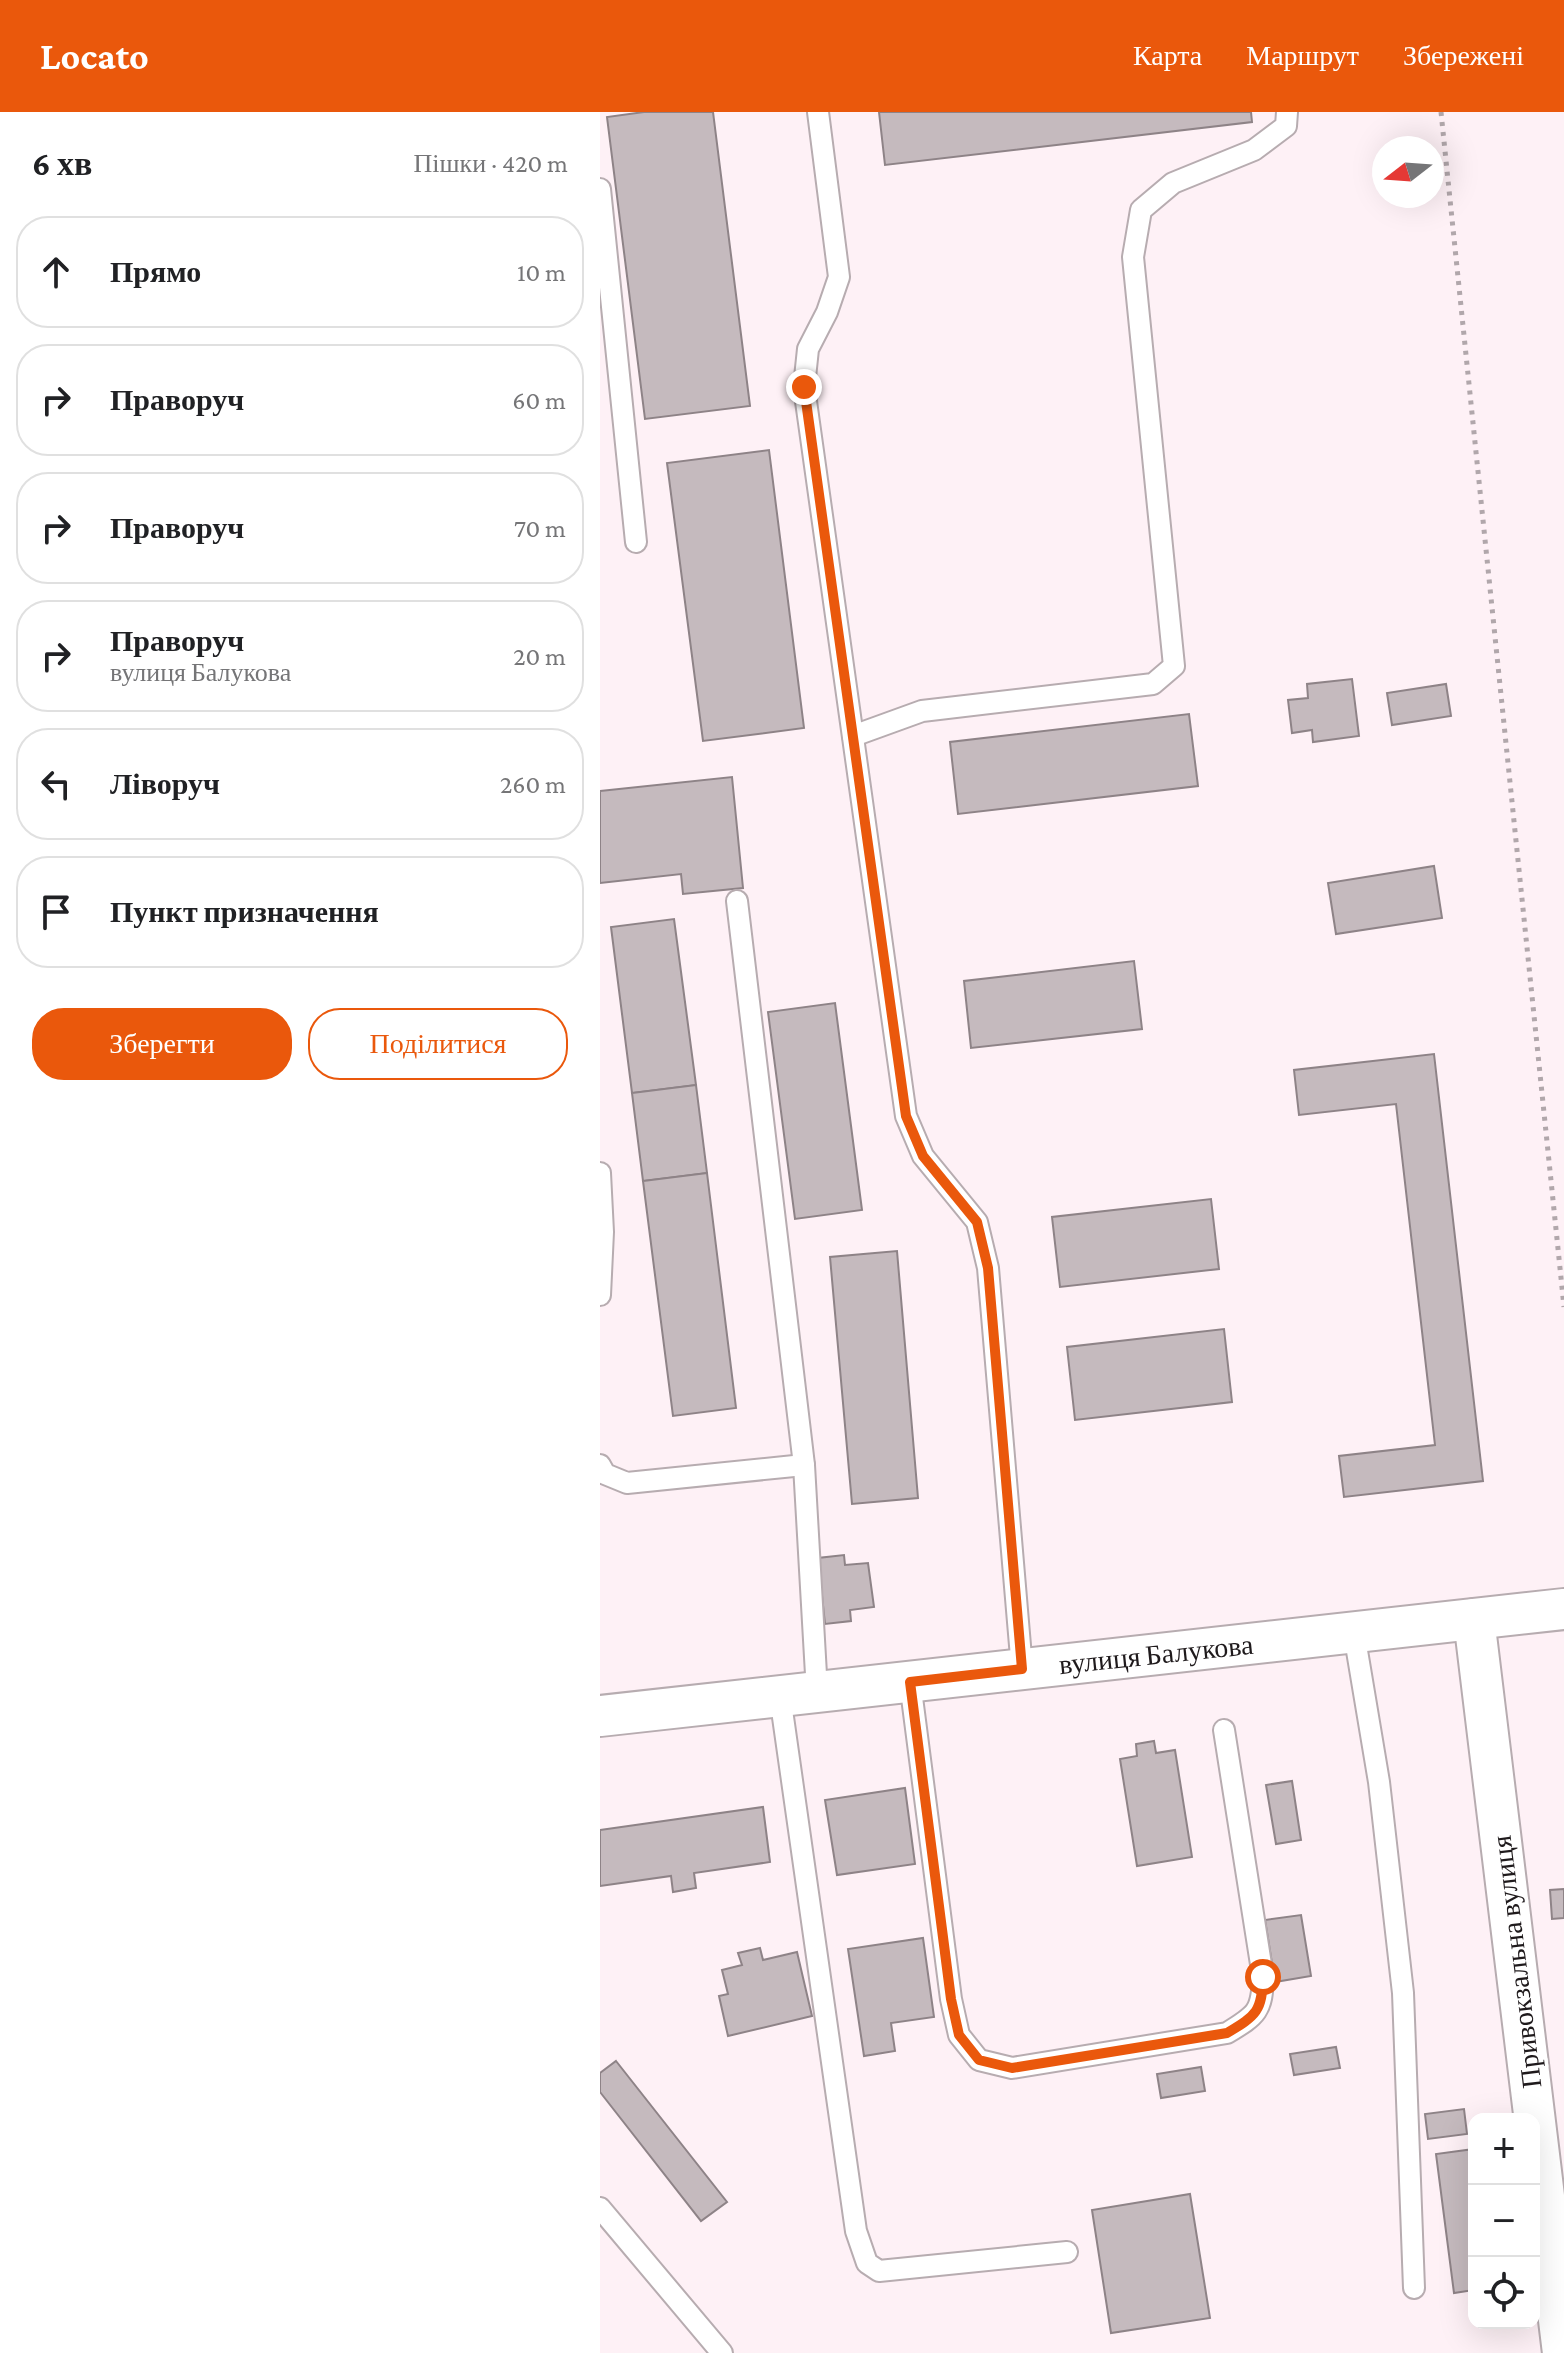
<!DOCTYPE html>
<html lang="uk">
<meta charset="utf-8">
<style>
:root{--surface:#fff;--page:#f6f6f6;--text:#202124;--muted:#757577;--line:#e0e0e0;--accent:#ea580c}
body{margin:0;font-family:"Crimson Pro",serif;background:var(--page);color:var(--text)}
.controls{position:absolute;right:24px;bottom:24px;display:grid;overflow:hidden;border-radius:16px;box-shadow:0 8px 32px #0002}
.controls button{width:72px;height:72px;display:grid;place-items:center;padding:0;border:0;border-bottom:2px solid var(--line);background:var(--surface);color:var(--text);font:40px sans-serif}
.compass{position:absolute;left:772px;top:24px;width:72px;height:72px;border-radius:50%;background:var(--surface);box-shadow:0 8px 32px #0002;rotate:253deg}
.stop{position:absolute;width:24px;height:24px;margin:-18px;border:6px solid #ea580c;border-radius:50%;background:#fff}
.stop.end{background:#ea580c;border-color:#fff;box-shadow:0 2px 8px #0008}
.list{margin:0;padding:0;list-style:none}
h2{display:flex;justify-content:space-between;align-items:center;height:104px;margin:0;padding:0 32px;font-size:34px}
h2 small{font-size:26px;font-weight:400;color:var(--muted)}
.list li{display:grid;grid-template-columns:52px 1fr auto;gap:24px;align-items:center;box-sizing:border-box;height:112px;margin:0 16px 16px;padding:0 16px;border:2px solid var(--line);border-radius:32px}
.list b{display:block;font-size:30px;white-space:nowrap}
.list p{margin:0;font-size:26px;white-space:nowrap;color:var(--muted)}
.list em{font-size:26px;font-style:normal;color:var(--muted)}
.actions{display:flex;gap:16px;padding:24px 32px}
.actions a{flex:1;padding:18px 0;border:2px solid var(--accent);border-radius:32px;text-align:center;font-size:28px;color:var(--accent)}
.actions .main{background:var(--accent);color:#fff}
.icon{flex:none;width:44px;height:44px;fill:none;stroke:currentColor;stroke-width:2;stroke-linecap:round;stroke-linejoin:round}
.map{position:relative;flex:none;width:964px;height:2241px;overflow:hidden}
header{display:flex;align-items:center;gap:48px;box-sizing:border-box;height:112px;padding:0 40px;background:var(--accent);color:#fff}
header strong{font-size:38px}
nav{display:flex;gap:44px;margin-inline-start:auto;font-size:28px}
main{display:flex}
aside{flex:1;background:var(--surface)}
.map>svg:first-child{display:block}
</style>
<header>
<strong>Locato</strong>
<nav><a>Карта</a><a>Маршрут</a><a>Збережені</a></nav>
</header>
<main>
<aside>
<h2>6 хв<small>Пішки · 420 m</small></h2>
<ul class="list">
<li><svg class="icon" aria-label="ahead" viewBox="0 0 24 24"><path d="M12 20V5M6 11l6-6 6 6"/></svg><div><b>Прямо</b></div><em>10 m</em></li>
<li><svg class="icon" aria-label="right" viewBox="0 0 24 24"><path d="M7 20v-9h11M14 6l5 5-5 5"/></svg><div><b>Праворуч</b></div><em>60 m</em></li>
<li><svg class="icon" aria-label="right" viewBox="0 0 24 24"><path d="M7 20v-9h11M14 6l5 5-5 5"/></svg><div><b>Праворуч</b></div><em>70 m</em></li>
<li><svg class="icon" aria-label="right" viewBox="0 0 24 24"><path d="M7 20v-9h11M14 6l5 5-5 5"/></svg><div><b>Праворуч</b><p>вулиця Балукова</p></div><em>20 m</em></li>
<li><svg class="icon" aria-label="left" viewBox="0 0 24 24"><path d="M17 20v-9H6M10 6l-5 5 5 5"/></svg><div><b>Ліворуч</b></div><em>260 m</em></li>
<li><svg class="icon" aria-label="arrive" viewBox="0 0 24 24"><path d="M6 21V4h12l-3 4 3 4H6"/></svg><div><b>Пункт призначення</b></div></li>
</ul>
<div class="actions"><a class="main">Зберегти</a><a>Поділитися</a></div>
</aside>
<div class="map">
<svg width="964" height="2241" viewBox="0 0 964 2241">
<rect width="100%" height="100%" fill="#fef1f6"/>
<g fill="#c5babe" stroke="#8e8387" stroke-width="2">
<path d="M 44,0 L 113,0 L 150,294 L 45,307 L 7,5 Z"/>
<path d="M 279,0 L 651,0 L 652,10 L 285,53 Z"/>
<path d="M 169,338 L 204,616 L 103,629 L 67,351 Z"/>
<path d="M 752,567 L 759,624 L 713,630 L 712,618 L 692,621 L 688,588 L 708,586 L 707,572 Z"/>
<path d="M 846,572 L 851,604 L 792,613 L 787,581 Z"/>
<path d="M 589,602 L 598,674 L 358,702 L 350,630 Z"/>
<path d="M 132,665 L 143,776 L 83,782 L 81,762 L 0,771 L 0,679 Z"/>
<path d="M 834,754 L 842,806 L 736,822 L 728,771 Z"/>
<path d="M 74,807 L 96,973 L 32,981 L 11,815 Z"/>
<path d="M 534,849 L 542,917 L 371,936 L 364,869 Z"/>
<path d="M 235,891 L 262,1098 L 195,1107 L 168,900 Z"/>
<path d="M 834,942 L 883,1369 L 744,1385 L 739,1344 L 835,1333 L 796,992 L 699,1003 L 694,958 Z"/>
<path d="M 96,973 L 107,1061 L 43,1069 L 32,981 Z"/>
<path d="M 107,1061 L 136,1296 L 73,1304 L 43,1069 Z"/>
<path d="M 611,1087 L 619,1157 L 460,1175 L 452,1105 Z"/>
<path d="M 297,1139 L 318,1386 L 252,1392 L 230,1145 Z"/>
<path d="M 624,1217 L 632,1290 L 475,1308 L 467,1235 Z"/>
<path d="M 244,1443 L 245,1453 L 268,1451 L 274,1495 L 250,1498 L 251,1509 L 225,1512 L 218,1446 Z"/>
<path d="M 554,1629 L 556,1641 L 575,1638 L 592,1745 L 537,1754 L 520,1647 L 537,1644 L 536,1632 Z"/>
<path d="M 692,1669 L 701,1728 L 676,1732 L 666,1673 Z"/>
<path d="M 305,1676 L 315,1752 L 237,1763 L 225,1688 Z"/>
<path d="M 163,1695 L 170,1750 L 94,1761 L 96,1776 L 73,1780 L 71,1764 L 0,1774 L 0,1718 Z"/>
<path d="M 964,1777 L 964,1806 L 952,1807 L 950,1778 Z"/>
<path d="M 701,1803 L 711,1864 L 675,1870 L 665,1808 Z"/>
<path d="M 323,1826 L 334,1905 L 291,1911 L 295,1939 L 264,1944 L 248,1837 Z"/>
<path d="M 160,1836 L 163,1848 L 197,1840 L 212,1904 L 128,1924 L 119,1884 L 128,1882 L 122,1858 L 142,1853 L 138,1841 Z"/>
<path d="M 736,1935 L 740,1956 L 694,1963 L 690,1942 Z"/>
<path d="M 16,1949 L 127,2090 L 101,2109 L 0,1980 L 0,1961 Z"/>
<path d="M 601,1955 L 605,1979 L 561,1986 L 557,1962 Z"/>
<path d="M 864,1997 L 867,2022 L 828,2027 L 825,2002 Z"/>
<path d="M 874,2037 L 874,2178 L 854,2181 L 836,2042 Z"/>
<path d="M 590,2082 L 610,2206 L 511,2221 L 492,2098 Z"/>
</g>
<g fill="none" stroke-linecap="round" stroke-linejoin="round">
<defs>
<g id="lane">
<path d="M 218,0 L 239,165 L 227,200 L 208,237 L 204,275 L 306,1004 L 323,1044 L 377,1110 L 388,1156 L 422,1557"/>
<path d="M 0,77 L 36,430"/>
<path d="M 253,624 L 322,599 L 553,572 L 574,554 L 533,145 L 541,98 L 573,71 L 654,38 L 686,14 L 687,0"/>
<path d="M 137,789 L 204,1353 L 217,1580"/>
<path d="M 0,1061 L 3,1120 L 0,1183"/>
<path d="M 0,1353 L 5,1362 L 27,1371 L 204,1353"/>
<path d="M 754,1521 L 779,1670 L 803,1881 L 814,2176"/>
<path d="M 310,1570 L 351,1887 L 359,1923 L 379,1948 L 412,1956 L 627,1921 C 657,1903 662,1899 663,1865 L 624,1618"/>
<path d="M 180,1584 L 256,2119 L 267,2151 L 279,2159 L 467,2140"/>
<path d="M 0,2096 L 122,2241"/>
</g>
<g id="street">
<path d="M 874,1507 L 963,2241"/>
<path d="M 0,1604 L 964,1497"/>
</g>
</defs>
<use href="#lane" stroke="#b7acb0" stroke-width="24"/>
<use href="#street" stroke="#b7acb0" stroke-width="44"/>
<path stroke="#b1a7ab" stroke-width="5" stroke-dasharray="4 6" stroke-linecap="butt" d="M 841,0 L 964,1195"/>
<use href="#lane" stroke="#fff" stroke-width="20"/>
<use href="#street" stroke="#fff" stroke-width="40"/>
</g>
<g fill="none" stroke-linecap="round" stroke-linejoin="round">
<path stroke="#ea580c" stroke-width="10" d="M 204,275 L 306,1004 L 323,1044 L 377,1110 L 388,1156 L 422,1557 L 310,1570 L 351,1887 L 359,1923 L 379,1948 L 412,1956 L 627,1921 C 657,1903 662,1899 663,1865"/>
</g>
<g text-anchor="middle" stroke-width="7" stroke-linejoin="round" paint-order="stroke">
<g font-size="28" fill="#1f1a1c" stroke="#fff">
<text transform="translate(556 1542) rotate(-6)" y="10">вулиця Балукова</text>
<text transform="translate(916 1850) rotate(-97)" y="10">Привокзальна вулиця</text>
</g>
</g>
</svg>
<div class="controls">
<button>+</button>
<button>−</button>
<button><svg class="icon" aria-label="locate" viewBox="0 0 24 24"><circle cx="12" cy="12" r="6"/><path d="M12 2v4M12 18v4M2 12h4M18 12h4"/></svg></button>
</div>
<svg class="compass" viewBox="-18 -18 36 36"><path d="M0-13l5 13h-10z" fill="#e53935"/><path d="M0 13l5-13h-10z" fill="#757577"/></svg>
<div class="stop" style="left:663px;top:1865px"></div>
<div class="stop end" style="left:204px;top:275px"></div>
</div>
</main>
